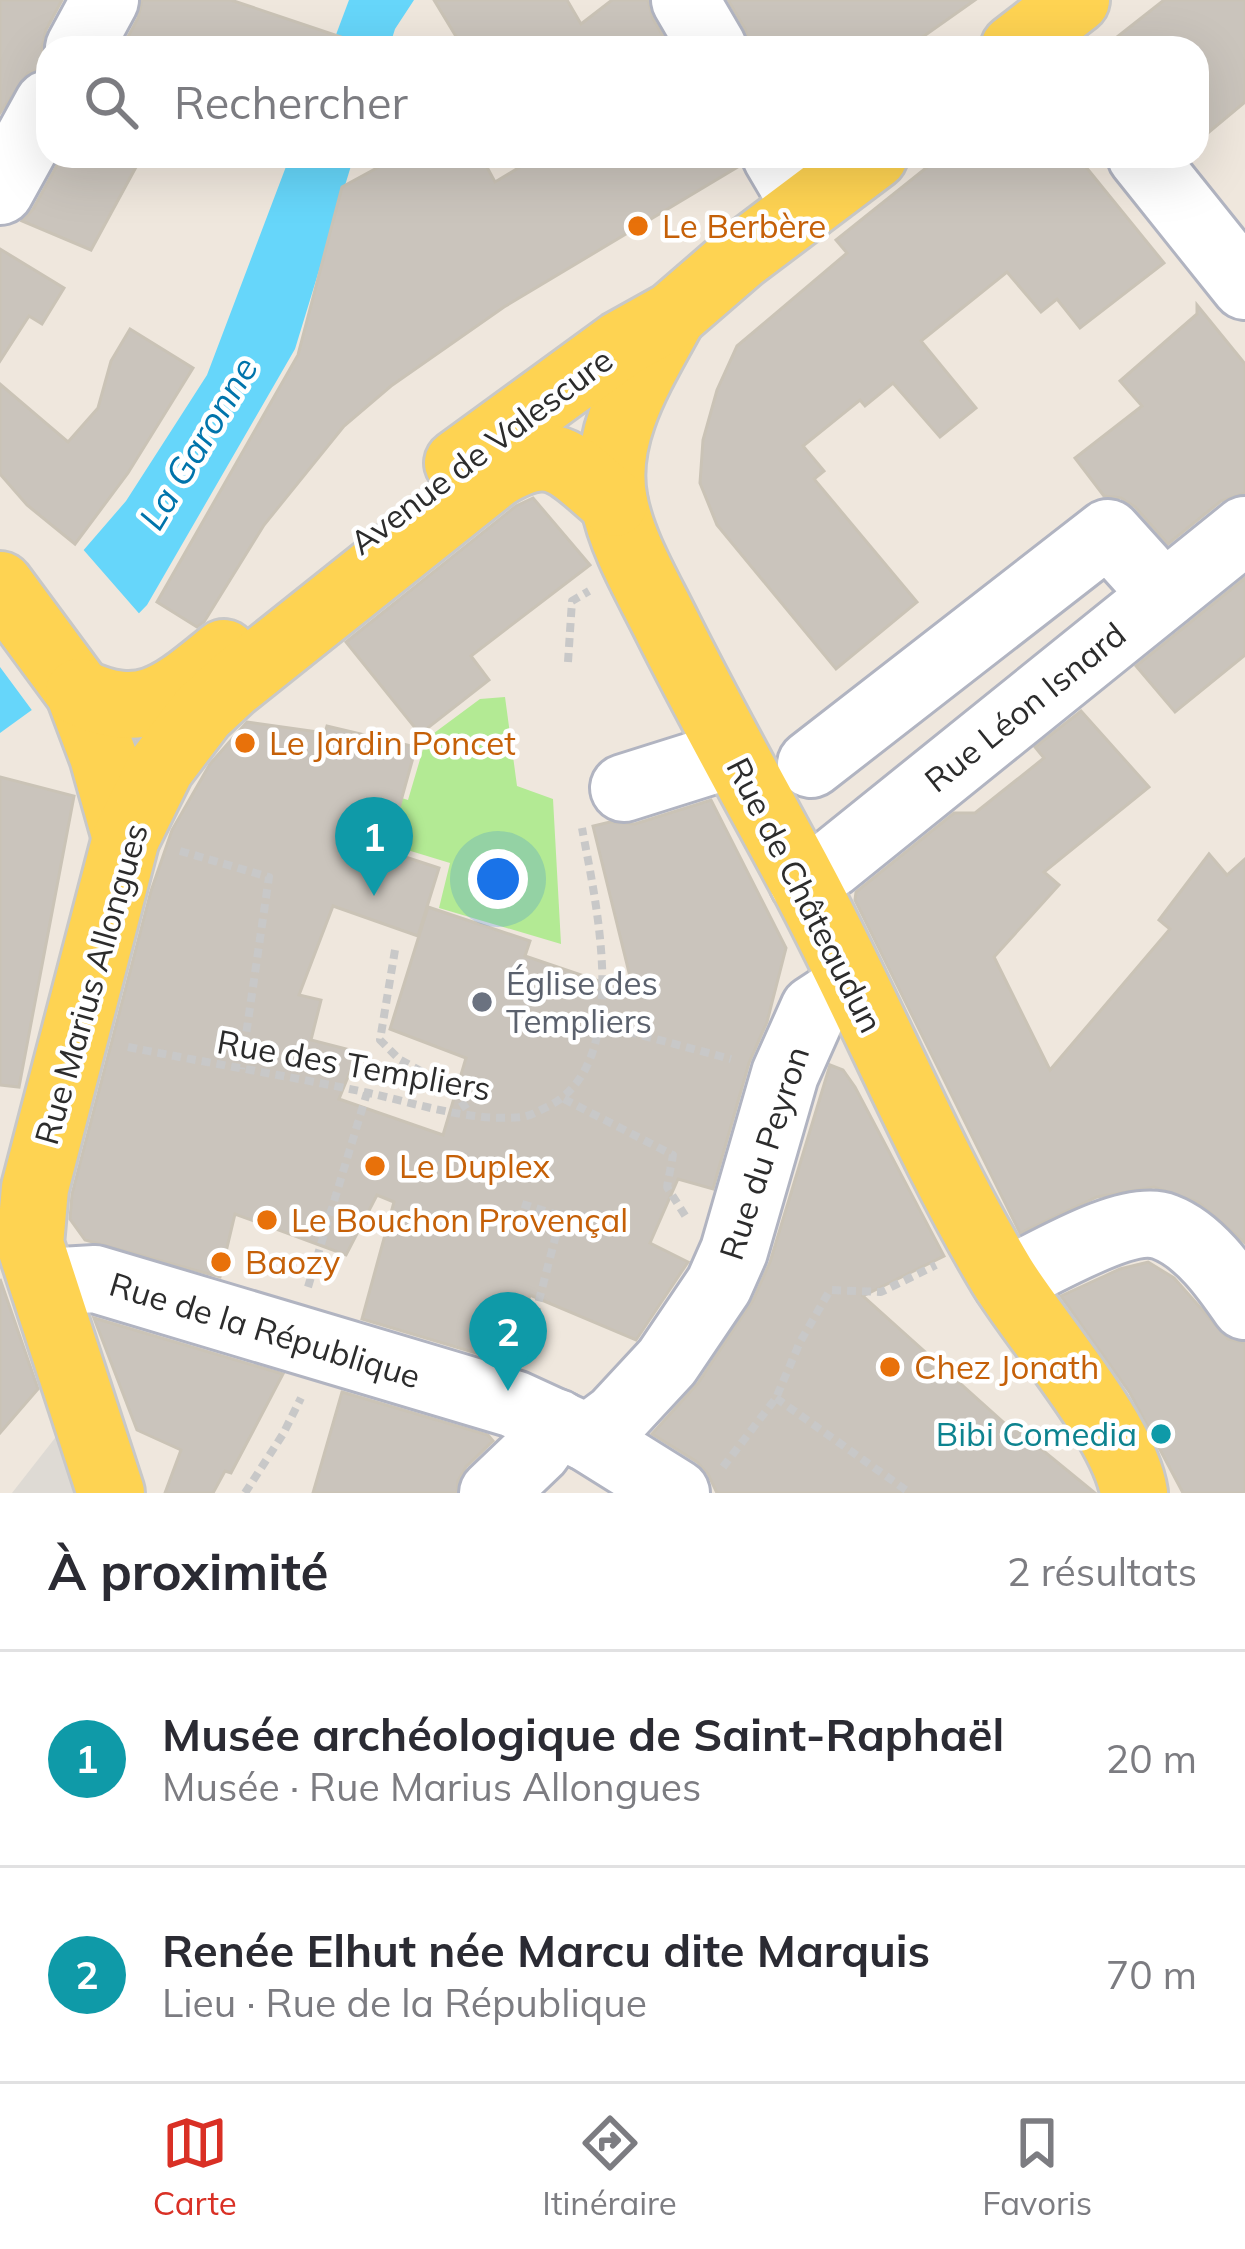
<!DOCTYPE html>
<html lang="fr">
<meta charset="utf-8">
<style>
:root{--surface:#fff;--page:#f2f2f3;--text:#2b2b33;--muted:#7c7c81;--line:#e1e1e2;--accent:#d93025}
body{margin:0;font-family:Mulish,sans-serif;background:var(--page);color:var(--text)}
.you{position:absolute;left:498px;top:879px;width:42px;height:42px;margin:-30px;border:9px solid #fff;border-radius:50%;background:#1a73e8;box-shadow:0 0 0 18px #1a73e833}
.badge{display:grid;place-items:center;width:78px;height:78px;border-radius:50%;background:var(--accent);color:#fff;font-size:39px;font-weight:700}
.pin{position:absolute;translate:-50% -99px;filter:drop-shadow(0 3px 6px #0008)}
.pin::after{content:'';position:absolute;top:63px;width:42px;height:36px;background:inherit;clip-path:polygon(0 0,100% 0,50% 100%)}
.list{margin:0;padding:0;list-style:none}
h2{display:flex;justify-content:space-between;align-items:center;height:156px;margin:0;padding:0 48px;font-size:51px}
h2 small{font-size:39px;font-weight:400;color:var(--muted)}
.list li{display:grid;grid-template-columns:78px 1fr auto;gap:36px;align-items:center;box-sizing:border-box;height:216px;padding:0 48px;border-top:3px solid var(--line)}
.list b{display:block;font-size:45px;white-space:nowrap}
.list p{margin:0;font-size:39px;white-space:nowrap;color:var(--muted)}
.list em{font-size:39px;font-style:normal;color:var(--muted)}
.icon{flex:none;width:66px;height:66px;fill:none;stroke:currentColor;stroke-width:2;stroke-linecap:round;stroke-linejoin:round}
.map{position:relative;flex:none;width:1245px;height:1493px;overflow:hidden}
.search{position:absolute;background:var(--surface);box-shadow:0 12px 48px #0002;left:36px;right:36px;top:36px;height:132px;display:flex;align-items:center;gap:30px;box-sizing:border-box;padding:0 42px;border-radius:36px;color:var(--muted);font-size:45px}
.sheet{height:588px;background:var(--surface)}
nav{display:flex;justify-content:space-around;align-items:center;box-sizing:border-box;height:168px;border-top:3px solid var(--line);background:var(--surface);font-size:33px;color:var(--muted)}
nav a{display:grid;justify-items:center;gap:6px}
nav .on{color:var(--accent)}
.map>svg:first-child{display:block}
</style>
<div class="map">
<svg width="1245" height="1493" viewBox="0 0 1245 1493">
<rect width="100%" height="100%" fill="#efe7dd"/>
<path fill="#b3ea94" d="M 505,697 L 517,786 L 553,799 L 561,944 L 439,908 L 450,863 L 345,831 L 361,785 L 408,800 L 426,739 L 480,699 Z"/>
<path fill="#dedad4" d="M 66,1424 L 89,1493 L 12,1493 Z"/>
<g fill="#66d6fa">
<path d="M 349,0 L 414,0 L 395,29 L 389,48 L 331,48 Z"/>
<path d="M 290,156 L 354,156 L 295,349 L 147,605 L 76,678 L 0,733 L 0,637 L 31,611 L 126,501 L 207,375 Z"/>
</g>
<path fill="#efe7dd" d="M 81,547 L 143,618 L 80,683 L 34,713 L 0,667 L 0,629 L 26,607 Z"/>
<g fill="#cac4bc" stroke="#cac3b6" stroke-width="3">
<path d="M 0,0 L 62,0 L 46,30 L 42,48 L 47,67 L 28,73 L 0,113 Z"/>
<path d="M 142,0 L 231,0 L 353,41 L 352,48 L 122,48 L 138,18 Z"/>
<path d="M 434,0 L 567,0 L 581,24 L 612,0 L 648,0 L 653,19 L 670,48 L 463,48 Z"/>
<path d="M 728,0 L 975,0 L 907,48 L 750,48 L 745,29 Z"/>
<path d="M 1164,0 L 1245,0 L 1245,102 L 1197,142 L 1197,48 L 1103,48 Z"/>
<path d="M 62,156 L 142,156 L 91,250 L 22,221 L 33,209 Z"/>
<path d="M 399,156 L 481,156 L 495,182 L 538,156 L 739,156 L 741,165 L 504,307 L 391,386 L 344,426 L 264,525 L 204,622 L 197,627 L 157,602 L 298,355 L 342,187 Z"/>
<path d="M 941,156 L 1077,156 L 1164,263 L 1080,328 L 1057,299 L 1041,312 L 1007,272 L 921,341 L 976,408 L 940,437 L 893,383 L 865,406 L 860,400 L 803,446 L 824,471 L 814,479 L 917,602 L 836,669 L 717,525 L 700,483 L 703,440 L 717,390 L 737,346 L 847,253 L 836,240 Z"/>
<path d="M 0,249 L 64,288 L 42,324 L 29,316 L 0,361 Z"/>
<path d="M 1197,305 L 1245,364 L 1245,493 L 1221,501 L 1168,544 L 1135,507 L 1121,498 L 1104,496 L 1075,458 L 1142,406 L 1120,381 L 1197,314 Z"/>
<path d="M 130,329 L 193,368 L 128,473 L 75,544 L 27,505 L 0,474 L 0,384 L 68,442 L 98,408 L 111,361 Z"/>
<path d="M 533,498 L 590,565 L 471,656 L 489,680 L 420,734 L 346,642 L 516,506 Z"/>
<path d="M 1245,578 L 1245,655 L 1175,712 L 1136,666 Z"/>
<path d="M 1081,711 L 1149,787 L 1044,872 L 1059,885 L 994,957 L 1050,1070 L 1170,929 L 1159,920 L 1209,854 L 1227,875 L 1245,859 L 1245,1243 L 1198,1202 L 1154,1187 L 1097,1197 L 1020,1233 L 855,900 L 856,892 L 954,813 L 975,813 L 1044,758 L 1035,747 Z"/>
<path d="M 247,722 L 325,733 L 327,726 L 416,747 L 387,851 L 439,868 L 418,936 L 333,906 L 299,995 L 321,1000 L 311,1040 L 358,1052 L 339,1099 L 443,1135 L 466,1058 L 390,1029 L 428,907 L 530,941 L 525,956 L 634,993 L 593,826 L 610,822 L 635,824 L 711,800 L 786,948 L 767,1022 L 749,1063 L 713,1189 L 678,1179 L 650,1243 L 688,1262 L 636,1340 L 530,1295 L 509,1363 L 362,1319 L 394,1202 L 377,1195 L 346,1255 L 235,1214 L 220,1277 L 85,1240 L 70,1219 L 72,1194 L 151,891 L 172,830 L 210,764 Z"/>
<path d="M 0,777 L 74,796 L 19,1087 L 0,1085 Z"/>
<path d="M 830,1065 L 843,1070 L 855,1087 L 944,1256 L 863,1296 L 1011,1429 L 1013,1426 L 1095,1493 L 717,1493 L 708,1474 L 697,1462 L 652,1434 L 698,1383 L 753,1300 L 770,1262 Z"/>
<path d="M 1148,1262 L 1174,1278 L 1228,1339 L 1245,1343 L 1245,1493 L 1183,1493 L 1130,1393 L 1061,1296 L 1120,1269 Z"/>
<path d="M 0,1279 L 38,1389 L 0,1433 Z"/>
<path d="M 94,1318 L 283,1374 L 231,1473 L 225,1471 L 213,1493 L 165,1493 L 181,1450 L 137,1430 Z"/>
<path d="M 342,1392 L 488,1435 L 493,1441 L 466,1467 L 458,1481 L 457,1493 L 313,1493 Z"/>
</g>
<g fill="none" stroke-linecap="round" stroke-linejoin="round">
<defs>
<g id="minor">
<path d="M 685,0 L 713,48"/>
<path d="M 79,48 L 105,0"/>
<path d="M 776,156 L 806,207"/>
<path d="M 1141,156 L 1245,286"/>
<path d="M 0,191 L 48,104"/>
<path d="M 811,764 L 1108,533 L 1164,595"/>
<path d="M 624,788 L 732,754"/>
<path d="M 803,882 L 831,864 L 1245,530"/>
<path d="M 44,1282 L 95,1279 L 514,1404 L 588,1438 L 676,1493"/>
<path d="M 1006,1282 C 1042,1265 1128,1212 1165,1227 C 1199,1240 1225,1277 1245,1306"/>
<path d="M 588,1438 L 616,1417 L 667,1362 L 719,1285 L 734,1251 L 785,1074 L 814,1009 L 852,984"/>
<path d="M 493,1493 L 537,1451 L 557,1423"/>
</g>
<g id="major">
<path d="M 1014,48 L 1076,0"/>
<path d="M 673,315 C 643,371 600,435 614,502 C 622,545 649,589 668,628 C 710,712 756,794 801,878 C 871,1008 926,1149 1002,1276 C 1037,1333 1125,1431 1134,1493"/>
<path d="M 458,463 L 621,344 L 673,315 L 740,257 L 874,156"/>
<path d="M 0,585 L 79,692 L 103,756 L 126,838"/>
<path d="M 79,692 C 145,723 173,694 224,653"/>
<path d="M 111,1493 L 30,1244 L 35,1188 L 126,838 L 161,767 L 202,713 L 232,685 L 495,475 C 554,439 567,464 614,503"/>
</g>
</defs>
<use href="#minor" stroke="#b1b4c1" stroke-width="72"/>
<use href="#major" stroke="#c8c8c8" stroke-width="72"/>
<g stroke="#c8c8c8" stroke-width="8" stroke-dasharray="9 6" stroke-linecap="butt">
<path d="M 568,662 L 572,601 L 589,591"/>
<path d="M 180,851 L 269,877 L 241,1069"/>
<path d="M 395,950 L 380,1040 L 399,1059 L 453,1089 L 469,1113"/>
<path d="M 599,1024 L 731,1059"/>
<path d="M 128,1047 C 208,1063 289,1076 369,1093 C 418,1104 471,1122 522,1117 C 530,1116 538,1111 547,1107 C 634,1064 596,904 582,828"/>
<path d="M 564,1099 L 673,1155 L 667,1187 L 686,1217"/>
<path d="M 522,1204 L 561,1216 L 526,1350"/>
<path d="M 308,1287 L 367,1093"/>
<path d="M 776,1398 L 910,1493"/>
<path d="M 723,1467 L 776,1398 L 800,1342 L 830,1290 L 881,1292 L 936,1265"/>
<path d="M 245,1493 L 283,1434 L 301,1398"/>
</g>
<use href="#minor" stroke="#fff" stroke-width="66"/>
<use href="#major" stroke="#fed352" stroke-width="66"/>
</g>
<g fill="#e8710a" stroke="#fff" stroke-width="4.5">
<circle cx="638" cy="226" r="12"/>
<circle cx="245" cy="743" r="12"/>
<circle cx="375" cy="1166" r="12"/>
<circle cx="267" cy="1220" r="12"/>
<circle cx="221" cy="1262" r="12"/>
<circle cx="890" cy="1367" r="12"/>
</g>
<circle fill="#6b7280" stroke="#fff" stroke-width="4.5" cx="482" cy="1002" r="12"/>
<circle fill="#0f9aa8" stroke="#fff" stroke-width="4.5" cx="1161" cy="1434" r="12"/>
<g text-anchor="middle" stroke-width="9" stroke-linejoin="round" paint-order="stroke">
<g font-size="33" fill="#c56008" stroke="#fff" text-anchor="start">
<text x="662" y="238">Le Berbère</text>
<text x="269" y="755">Le Jardin Poncet</text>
<text x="399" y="1178">Le Duplex</text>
<text x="291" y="1232">Le Bouchon Provençal</text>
<text x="245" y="1274">Baozy</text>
<text x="914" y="1379">Chez Jonath</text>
</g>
<g font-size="33" fill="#2c2c2c" stroke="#fff">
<text transform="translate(481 451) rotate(-37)" y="12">Avenue de Valescure</text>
<text transform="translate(1025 707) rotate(-39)" y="12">Rue Léon Isnard</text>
<text transform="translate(805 895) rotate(63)" y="12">Rue de Châteaudun</text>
<text transform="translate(91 984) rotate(-74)" y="12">Rue Marius Allongues</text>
<text transform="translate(354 1065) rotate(10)" y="12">Rue des Templiers</text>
<text transform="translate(764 1153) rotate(-72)" y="12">Rue du Peyron</text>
<text transform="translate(265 1330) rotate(17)" y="12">Rue de la République</text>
</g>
<g font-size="33" fill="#5b616d" stroke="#fff" text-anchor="start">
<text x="506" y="995">Église des<tspan x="506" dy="38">Templiers</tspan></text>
</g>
<g font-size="33" fill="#0d838f" stroke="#fff" text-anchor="end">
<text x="1137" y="1446">Bibi Comedia</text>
</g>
<g font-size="36" font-style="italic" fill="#0074ab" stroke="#fff">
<text transform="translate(198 443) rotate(-59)" y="13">La Garonne</text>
</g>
</g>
</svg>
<div class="you"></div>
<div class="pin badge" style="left:374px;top:896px;background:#0f9aa8">1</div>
<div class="pin badge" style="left:508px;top:1391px;background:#0f9aa8">2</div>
<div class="search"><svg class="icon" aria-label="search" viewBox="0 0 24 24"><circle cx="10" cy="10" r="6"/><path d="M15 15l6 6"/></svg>Rechercher</div>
</div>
<section class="sheet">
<h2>À proximité<small>2 résultats</small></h2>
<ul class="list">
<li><span class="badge" style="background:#0f9aa8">1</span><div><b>Musée archéologique de Saint-Raphaël</b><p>Musée · Rue Marius Allongues</p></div><em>20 m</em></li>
<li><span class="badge" style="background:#0f9aa8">2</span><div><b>Renée Elhut née Marcu dite Marquis</b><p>Lieu · Rue de la République</p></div><em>70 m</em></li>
</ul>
</section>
<nav>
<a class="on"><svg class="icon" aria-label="map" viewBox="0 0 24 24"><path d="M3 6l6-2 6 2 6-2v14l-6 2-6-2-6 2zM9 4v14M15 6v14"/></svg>Carte</a>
<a><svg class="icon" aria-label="directions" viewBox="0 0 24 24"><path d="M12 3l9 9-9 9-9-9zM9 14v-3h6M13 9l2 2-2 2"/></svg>Itinéraire</a>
<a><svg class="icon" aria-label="saved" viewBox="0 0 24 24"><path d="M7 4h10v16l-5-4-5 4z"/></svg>Favoris</a>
</nav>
